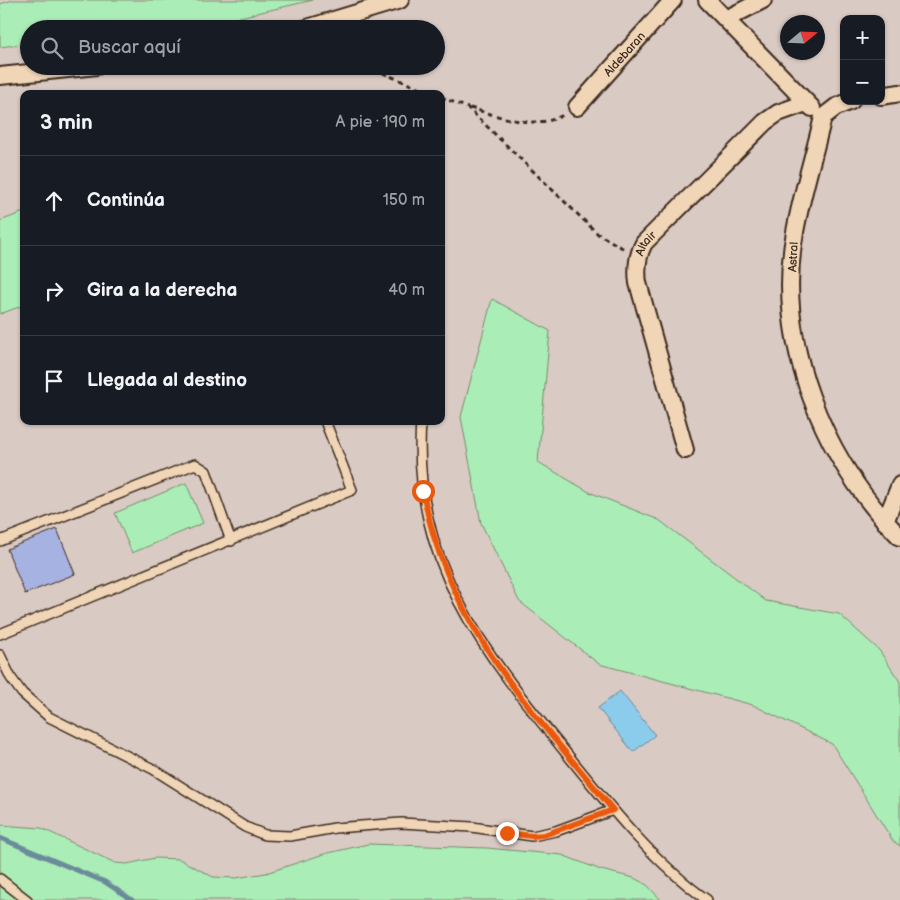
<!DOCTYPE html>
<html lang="es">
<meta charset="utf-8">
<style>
:root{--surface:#171b24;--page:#242831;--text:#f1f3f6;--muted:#9ea1a6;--line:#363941}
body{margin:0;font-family:"Balsamiq Sans",sans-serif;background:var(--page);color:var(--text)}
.controls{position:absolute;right:15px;top:15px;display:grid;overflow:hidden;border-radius:10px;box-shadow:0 1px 4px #0004}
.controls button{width:45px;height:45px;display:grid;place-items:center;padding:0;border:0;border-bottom:1px solid var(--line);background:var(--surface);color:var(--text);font:25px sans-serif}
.compass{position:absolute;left:780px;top:15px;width:45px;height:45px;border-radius:50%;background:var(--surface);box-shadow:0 1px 4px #0004;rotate:71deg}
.stop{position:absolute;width:15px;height:15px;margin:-11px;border:4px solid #ea580c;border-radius:50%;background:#fff}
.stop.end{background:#ea580c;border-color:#fff;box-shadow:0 1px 5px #0008}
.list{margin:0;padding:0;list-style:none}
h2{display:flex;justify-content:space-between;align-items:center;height:65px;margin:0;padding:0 20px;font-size:21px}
h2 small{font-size:16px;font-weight:400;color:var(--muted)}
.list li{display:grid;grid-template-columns:32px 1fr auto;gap:15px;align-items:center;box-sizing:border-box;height:90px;padding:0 20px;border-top:1px solid var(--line)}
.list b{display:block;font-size:19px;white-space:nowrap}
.list em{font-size:16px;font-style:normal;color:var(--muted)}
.icon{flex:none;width:28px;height:28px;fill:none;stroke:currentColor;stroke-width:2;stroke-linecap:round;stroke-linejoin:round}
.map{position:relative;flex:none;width:900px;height:900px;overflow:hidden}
.search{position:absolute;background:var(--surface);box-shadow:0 1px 4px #0004;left:20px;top:20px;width:425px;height:55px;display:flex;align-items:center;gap:12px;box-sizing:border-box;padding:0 18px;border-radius:28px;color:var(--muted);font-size:19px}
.panel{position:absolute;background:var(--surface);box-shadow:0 1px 4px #0004;left:20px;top:90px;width:425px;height:335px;border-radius:10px}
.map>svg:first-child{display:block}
</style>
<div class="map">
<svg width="900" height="900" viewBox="0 0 900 900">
<rect width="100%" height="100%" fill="#dacac4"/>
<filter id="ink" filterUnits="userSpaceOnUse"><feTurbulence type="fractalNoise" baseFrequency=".02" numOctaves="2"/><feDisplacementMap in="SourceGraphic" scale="10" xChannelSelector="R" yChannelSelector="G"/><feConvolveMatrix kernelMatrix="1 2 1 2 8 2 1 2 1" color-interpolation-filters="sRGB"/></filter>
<g filter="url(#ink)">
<g fill="#abedb7" stroke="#738c6a">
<path d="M 13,0 L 313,0 L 240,17 L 209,29 L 29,29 L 29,43 L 0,47 L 0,4 Z"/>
<path d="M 24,212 L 24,305 L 0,314 L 0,221 Z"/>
<path d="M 492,299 L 550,331 L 538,462 L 589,492 L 659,520 L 766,601 L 839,614 L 879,650 L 900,682 L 900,846 L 893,841 L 832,744 L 753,705 L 599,664 L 519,601 L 481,523 L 461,417 Z"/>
<path d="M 186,483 L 203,523 L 132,553 L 115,513 Z"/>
<path d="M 0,825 L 41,828 L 115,863 L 127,864 L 155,858 L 179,859 L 213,877 L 236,878 L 266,873 L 324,854 L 368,844 L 487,848 L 562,855 L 601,870 L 634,878 L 647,885 L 661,900 L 0,900 Z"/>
</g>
<path fill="#8bcbec" stroke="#6b8b9a" d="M 620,691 L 655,735 L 633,752 L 598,708 Z"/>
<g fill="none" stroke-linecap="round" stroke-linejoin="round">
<path stroke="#6b8b9a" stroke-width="5" d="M 0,838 L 105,882 L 132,900"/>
</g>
<path fill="#a6b2e2" stroke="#3b2a1e" d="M 57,529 L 75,574 L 25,594 L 7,549 Z"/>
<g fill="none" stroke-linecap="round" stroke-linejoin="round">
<defs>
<g id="service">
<path d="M 421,421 C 411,568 489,658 575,764 C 614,812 656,864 707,900"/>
<path d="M 0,541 L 195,464 L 206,471 L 231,541"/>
<path d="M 0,634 L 352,490 L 325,421"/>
<path d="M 0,655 L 11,678 L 22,693 L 49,717 L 153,769 L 245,827 L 265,835 L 290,836 L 335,828 L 401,823 L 472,827 L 532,836 L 556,831 L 613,810"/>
<path d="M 0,879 L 27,900"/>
</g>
<g id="minor">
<path d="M 707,0 L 812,108"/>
<path d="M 726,19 L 763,0"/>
<path d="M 304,29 L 400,0"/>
<path d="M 0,76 L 97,66"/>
<path d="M 881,96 L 900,93"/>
<path id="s1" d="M 577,107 L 673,0"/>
<path d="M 823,117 C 814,155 802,193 795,232 C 774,342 824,460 900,537"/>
<path d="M 823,117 L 836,107 L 851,101"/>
<path id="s2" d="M 685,450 L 638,283 C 636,268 637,256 644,243 L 765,122 L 778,113 L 806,103"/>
<path d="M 885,522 L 900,485"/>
</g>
</defs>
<use href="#service" stroke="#3b2a1e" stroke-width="12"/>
<use href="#minor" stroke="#3b2a1e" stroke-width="20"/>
<g stroke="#3b2a1e" stroke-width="3" stroke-dasharray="5 4" stroke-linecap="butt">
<path d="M 366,66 L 433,94"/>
<path d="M 441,97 L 468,108 L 598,234 L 626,250"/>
<path d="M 470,108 C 499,116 535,131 563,115"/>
</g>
<use href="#service" stroke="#f0d5b7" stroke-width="9"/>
<use href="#minor" stroke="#f0d5b7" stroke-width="16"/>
</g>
</g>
<g fill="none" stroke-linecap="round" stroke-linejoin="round" filter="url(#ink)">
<path stroke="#ea580c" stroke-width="6" d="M 423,491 C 447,625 531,709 613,810 L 544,835 L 532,836 L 507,833"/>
</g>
<g text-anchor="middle" stroke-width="4" stroke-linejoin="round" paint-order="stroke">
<g font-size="12" fill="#3b2a1e" stroke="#f0d5b7">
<text dy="4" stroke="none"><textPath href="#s1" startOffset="71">Aldebaran</textPath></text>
<text dy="4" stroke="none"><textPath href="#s2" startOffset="215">Altair</textPath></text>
<text transform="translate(793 257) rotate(-87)" y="4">Astral</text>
</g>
</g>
</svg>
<div class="controls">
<button>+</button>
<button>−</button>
</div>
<svg class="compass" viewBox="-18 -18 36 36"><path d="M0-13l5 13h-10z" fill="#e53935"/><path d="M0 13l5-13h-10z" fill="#9ea1a6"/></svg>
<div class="stop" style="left:423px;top:491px"></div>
<div class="stop end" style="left:507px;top:833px"></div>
<div class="search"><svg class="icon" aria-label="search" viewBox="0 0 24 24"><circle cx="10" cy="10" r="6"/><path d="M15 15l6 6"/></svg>Buscar aquí</div>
<section class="panel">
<h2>3 min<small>A pie · 190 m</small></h2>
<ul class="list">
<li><svg class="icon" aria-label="ahead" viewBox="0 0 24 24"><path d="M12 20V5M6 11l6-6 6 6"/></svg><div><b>Continúa</b></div><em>150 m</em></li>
<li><svg class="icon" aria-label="right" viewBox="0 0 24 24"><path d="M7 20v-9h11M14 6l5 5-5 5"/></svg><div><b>Gira a la derecha</b></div><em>40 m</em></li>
<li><svg class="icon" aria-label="arrive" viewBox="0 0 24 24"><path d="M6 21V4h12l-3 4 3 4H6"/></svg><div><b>Llegada al destino</b></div></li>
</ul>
</section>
</div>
